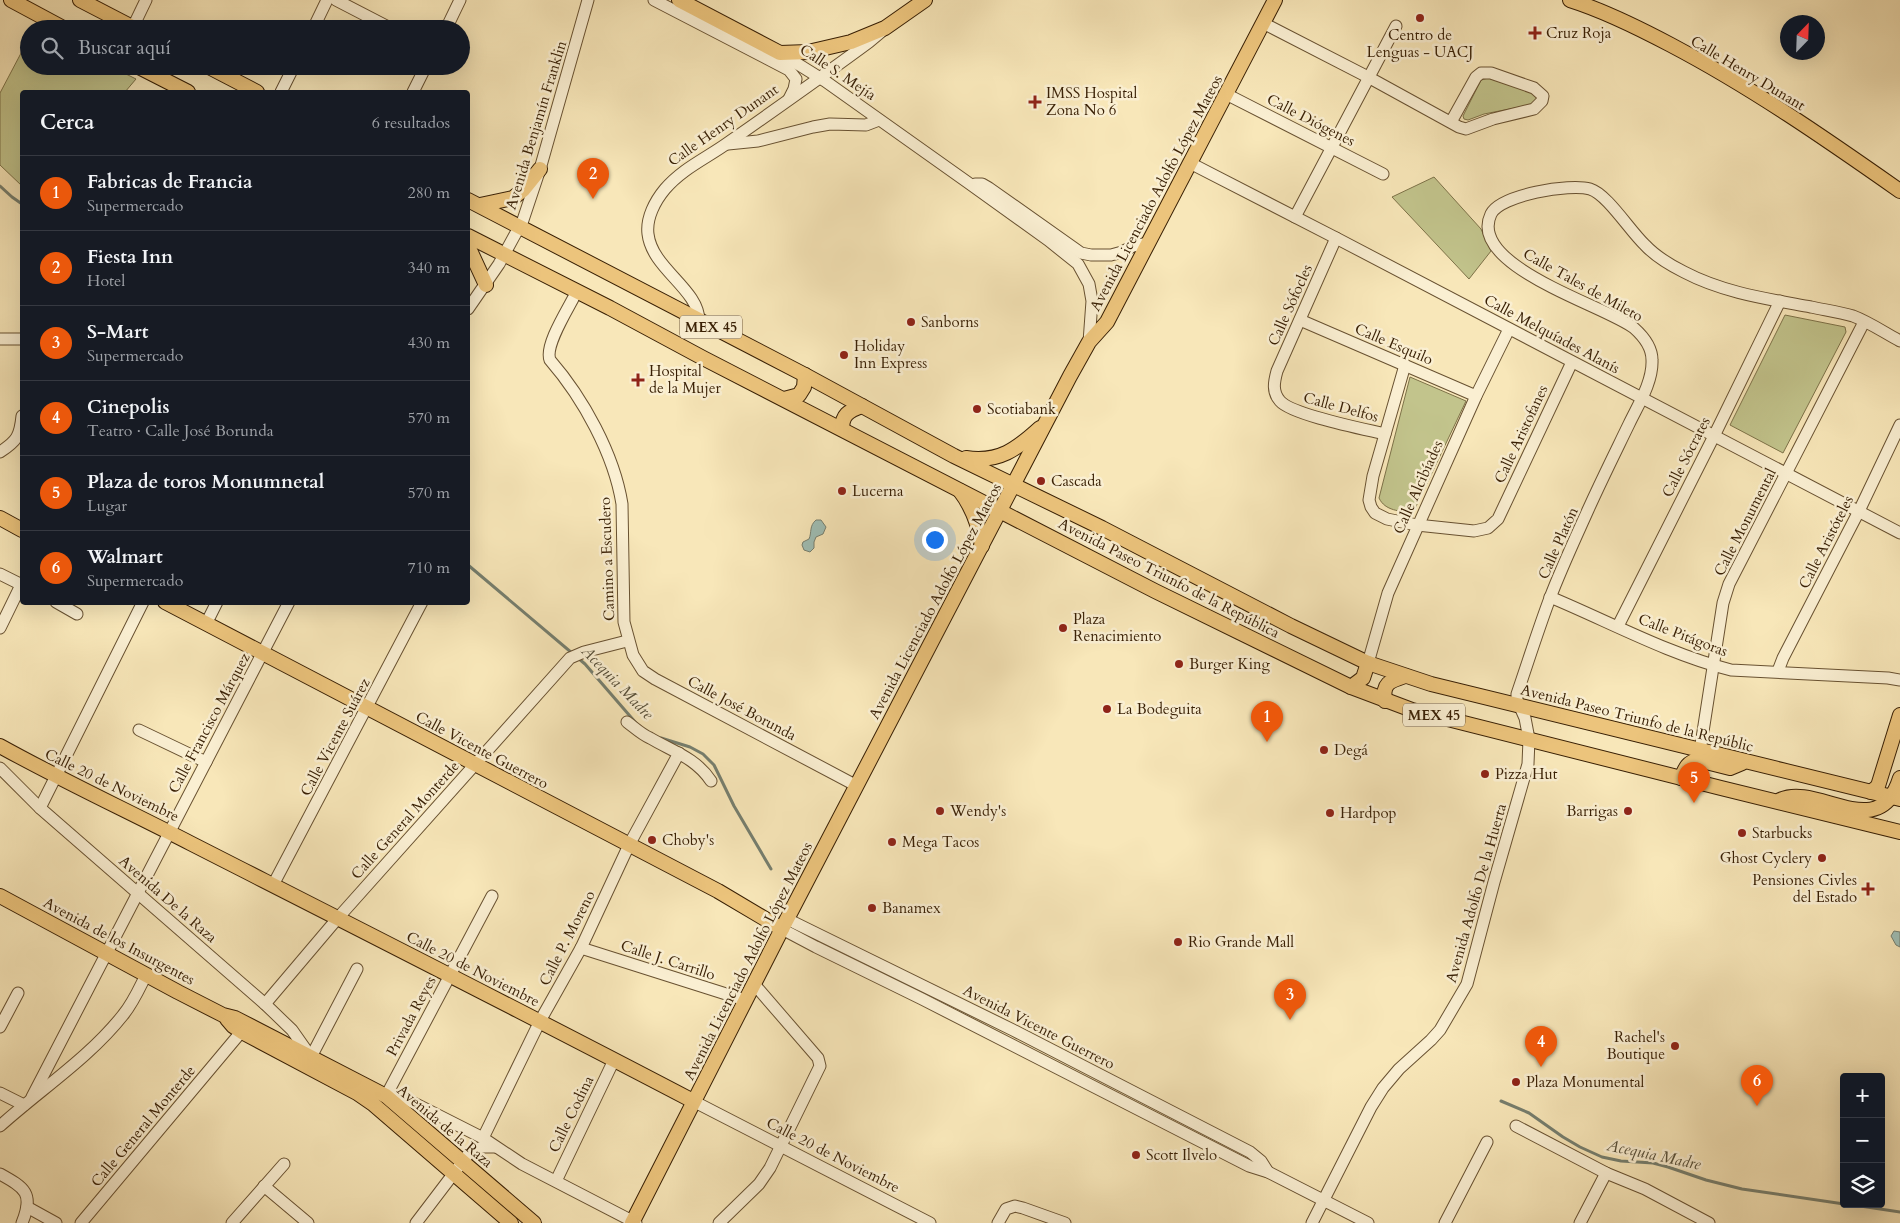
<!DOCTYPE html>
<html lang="es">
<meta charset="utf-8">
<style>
:root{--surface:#171b24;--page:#242831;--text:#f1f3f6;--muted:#9ea1a6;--line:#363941;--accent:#ea580c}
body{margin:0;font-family:Cardo,serif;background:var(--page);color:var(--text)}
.controls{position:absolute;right:15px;bottom:15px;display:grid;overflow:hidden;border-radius:5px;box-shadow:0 5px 20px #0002}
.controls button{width:45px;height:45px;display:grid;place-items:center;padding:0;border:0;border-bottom:1px solid var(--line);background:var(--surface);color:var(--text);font:25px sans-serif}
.compass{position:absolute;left:1780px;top:15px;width:45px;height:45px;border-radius:50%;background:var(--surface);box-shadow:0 5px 20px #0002;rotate:23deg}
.you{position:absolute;left:934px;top:539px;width:18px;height:18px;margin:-12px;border:4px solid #fff;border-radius:50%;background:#1a73e8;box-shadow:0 0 0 8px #1a73e833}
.badge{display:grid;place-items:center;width:32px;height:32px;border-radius:50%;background:var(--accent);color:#fff;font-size:16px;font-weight:700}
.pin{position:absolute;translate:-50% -41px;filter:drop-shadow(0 1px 2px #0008)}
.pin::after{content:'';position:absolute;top:26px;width:18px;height:15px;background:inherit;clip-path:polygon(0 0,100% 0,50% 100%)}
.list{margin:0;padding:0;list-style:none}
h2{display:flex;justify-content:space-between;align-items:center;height:65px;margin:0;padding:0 20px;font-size:21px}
h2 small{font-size:16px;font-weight:400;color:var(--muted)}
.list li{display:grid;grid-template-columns:32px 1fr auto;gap:15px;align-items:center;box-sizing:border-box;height:75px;padding:0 20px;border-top:1px solid var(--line)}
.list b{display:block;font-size:19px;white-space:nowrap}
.list p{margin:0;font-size:16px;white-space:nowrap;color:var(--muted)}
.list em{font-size:16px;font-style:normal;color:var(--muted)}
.icon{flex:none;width:28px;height:28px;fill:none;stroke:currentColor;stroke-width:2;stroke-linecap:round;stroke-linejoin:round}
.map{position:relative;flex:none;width:1900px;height:1223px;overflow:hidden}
.search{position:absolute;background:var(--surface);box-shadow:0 5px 20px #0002;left:20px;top:20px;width:450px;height:55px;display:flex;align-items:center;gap:12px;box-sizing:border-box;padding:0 18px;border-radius:28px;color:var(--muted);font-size:19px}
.panel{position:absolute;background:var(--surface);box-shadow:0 5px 20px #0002;left:20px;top:90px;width:450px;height:515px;border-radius:5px}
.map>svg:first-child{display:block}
</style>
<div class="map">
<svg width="1900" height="1223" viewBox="0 0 1900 1223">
<rect width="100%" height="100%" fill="#f8e7b9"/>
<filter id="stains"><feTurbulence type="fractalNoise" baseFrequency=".004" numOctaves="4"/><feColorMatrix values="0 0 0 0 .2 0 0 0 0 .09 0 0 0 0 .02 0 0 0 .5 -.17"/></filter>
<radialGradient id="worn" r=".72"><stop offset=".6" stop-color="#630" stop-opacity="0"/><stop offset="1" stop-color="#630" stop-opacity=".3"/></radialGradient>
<g fill="#c2c48c" stroke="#7d7248">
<path d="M 29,38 L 29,66 L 110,66 L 136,79 L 125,92 L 22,92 L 22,186 L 0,165 L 0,93 Z"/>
<path d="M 1488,78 L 1535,93 L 1537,97 L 1535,101 L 1530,105 L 1484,114 L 1468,120 L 1464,119 L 1463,116 L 1481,80 Z"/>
<path d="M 1434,177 L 1481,229 L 1491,251 L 1469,279 L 1392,197 Z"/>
<path d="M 1785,315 L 1845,327 L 1846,332 L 1783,453 L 1730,425 Z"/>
<path d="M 1410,377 L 1466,401 L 1413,513 C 1400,511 1385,511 1379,498 Z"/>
</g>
<g fill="#9fbfb6" stroke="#767f6f">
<path d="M 816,520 L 821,520 L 826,527 L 823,534 L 816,537 L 814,542 L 814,548 L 810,552 L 804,550 L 802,545 L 803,542 L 809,539 C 812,532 809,526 816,520 Z"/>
<path d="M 1894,931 L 1900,932 L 1900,947 L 1896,945 L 1891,936 Z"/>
</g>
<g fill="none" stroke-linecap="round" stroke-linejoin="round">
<g stroke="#767f6f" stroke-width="3">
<path d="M 0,186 L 12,197 L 22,204"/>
<path d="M 468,565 L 585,664 L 636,723"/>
<path d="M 661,738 L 690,747 L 703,754 L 714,765 L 734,806 L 771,869"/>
<path d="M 1501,1101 L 1529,1113 L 1563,1137 L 1580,1147 L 1602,1157 L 1621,1161 L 1653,1163 L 1668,1167 L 1706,1180 L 1742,1189 L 1844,1204"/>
<path d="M 1847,1204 L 1900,1212"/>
</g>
<defs>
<g id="minor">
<path d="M 336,0 L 392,29"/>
<path d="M 654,0 L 789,70 L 796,79 L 794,89 L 789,99"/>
<path d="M 1263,23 L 1368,77 L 1459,127 L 1466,129 L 1493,119 L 1534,109 L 1542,101 L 1543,96 L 1534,88 L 1491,73 L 1481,73 L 1476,77 L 1451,122"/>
<path d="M 133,27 L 146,0"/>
<path d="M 313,29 L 327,0"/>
<path d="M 446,29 L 460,0"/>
<path d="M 780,53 L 825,81 L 970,184 L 1048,240 L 1078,264 L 1089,284 L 1092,301 L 1089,342"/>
<path d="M 281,92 L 294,66"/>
<path d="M 413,92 L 426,66"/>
<path d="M 1226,94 L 1383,174"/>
<path d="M 728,144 L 758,141 L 813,127 L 830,124 L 866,125 L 879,120"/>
<path d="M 1190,163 L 1336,238 L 1900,533"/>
<path d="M 975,184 L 982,184 L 989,188 L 1081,253 L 1091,255 L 1111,255 L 1122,252 L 1133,246 L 1149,243"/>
<path d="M 1295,217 L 1396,26"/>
<path d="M 1336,238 L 1277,371 C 1274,382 1272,392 1280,401 C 1292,415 1364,429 1385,434"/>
<path d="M 577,291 C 570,306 544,345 550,360 C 583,398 614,454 622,504 L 624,622 L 633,655 L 643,671 L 655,679 L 857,786"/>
<path d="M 468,309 L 499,264 L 523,220 L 540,169 L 588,0"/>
<path d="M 1300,320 L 1476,396"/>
<path d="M 699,321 C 699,289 652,269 648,234 C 646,218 655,201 665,189 C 683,168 707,158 729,142 C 776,109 823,76 869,42 L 881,32"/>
<path d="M 0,339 L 22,339"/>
<path d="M 1405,365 L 1373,476 L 1369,500 L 1371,507 L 1375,513 L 1387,519 L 1417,525 L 1474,531 L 1488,528 L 1498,519 L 1572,362"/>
<path d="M 0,452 C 17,441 20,436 22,416"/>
<path d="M 0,574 L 22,585"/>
<path d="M 1550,597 C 1610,622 1668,654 1731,670 L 1888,678 L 1900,680"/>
<path d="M 56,602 L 77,614"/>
<path d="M 206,624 L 217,602"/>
<path d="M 1618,626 L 1714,436 L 1780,301"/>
<path d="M 0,628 L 22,583"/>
<path d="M 1368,663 L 1388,593 L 1476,396 L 1509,329"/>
<path d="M 1778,671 L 1783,658 L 1859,511 L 1900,425"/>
<path d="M 627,722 C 634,727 641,734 650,738 C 672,751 696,758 711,781"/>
<path d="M 139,730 L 206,762"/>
<path d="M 1700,751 L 1723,603 L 1729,584 L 1864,322"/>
<path d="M 0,768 L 40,808 L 265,1004 L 292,1030 L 311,1057"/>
<path d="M 40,808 L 143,602"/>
<path d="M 273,885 L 422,602"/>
<path d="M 492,896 L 386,1096 L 406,1099 L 483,1138 L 522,1164 L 636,1223"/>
<path d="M 787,919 L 1013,1030 L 1250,1152 L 1261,1161 L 1268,1172"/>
<path d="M 782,929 L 816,947 L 922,999 L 1249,1166 L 1268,1172 L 1368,1223"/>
<path d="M 581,948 L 745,1000"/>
<path d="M 265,1004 L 337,919 L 570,658 L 584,652 L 627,641"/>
<path d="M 0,1027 L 18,993"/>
<path d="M 311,1057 L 357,969"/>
<path d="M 0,1093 L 24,1105"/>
<path d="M 32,1097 L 289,602"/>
<path d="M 693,1101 L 930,1223"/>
<path d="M 0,1126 C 41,1089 89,1058 123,1015 C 133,1003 139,989 146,975"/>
<path d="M 1516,1126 L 1606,1173 L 1645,1189 L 1709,1223"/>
<path d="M 483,1138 L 540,1021 L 581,948 L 629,845 L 679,753"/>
<path d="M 0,1174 C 25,1188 34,1193 22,1223"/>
<path d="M 556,1181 L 614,1060"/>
<path d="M 264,1186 L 308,1223"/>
<path d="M 27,1207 L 56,1223"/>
<path d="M 81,1223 L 247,1025"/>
<path d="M 232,1223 L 284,1164"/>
<path d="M 416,1223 L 470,1152 L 482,1147 L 495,1147"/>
<path d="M 719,1223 L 759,1184 L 770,1168 L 820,1066 L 818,1058 L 754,984"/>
<path d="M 998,1223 L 1006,1209 L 1015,1206 L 1023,1208 L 1065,1223"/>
<path d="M 1312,1223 L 1371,1107 L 1383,1088 L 1399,1069 L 1431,1040 L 1440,1030 L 1467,984 L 1494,882 L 1528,764 L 1529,739 L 1525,718 L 1517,700 L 1517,694 C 1528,662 1538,630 1550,598 C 1561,569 1575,539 1588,510 C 1601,481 1615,453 1629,424 C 1638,405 1653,382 1652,360 C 1652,347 1643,336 1634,328 C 1606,306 1466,266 1491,214 C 1500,195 1570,183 1590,189 C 1607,194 1630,231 1645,245 C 1656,257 1670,265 1684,272 C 1724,293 1768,299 1811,307 C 1825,310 1840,312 1853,316 C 1869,322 1885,333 1900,341"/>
<path d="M 1445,1223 L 1487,1142"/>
<path d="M 1580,1223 L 1606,1173"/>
</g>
<g id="major">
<path d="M 11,0 L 65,29"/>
<path d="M 80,0 L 136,29"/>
<path d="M 679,0 L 780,53 L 808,52 L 851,42 L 885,28 L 925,0"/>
<path d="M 1570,0 C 1605,11 1639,28 1671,45 C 1751,87 1826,139 1900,191"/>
<path d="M 137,66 L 188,92"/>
<path d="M 207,66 L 257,92"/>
<path d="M 468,200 L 805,375 L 954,456 L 1102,528 L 1291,626 L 1368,663 L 1431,684 L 1900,799"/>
<path d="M 480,205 L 513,198 L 523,190 L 540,169"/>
<path d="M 468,236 L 610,308 L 703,358 L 1155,591 L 1351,687 L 1412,710 L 1721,788 L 1900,832"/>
<path d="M 468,246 L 486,285"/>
<path d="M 784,399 L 799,395 L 804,387 L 805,375"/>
<path d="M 842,429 C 842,415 848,411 862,406"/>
<path d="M 966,458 C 999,463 1017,449 1040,428"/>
<path d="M 960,491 C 973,508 979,525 982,546"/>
<path d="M 0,518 L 22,530"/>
<path d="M 165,602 L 718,891 L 782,929"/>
<path d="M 1351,687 L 1363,678 L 1368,663"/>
<path d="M 1385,701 C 1382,683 1390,681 1405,676"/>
<path d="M 0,746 C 63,781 128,811 192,844 C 359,929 527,1014 693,1101"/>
<path d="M 1681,778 C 1685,769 1687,762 1698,760 L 1730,768 L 1742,763"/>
<path d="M 1871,792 L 1878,786 L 1900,715"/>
<path d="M 1780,800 C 1817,782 1879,846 1900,778"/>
<path d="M 0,896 L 178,992 L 223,1015 L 235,1018 L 386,1096 L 534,1223"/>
<path d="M 227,1019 L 233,1026 L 242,1032 L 357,1093 L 373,1104 L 511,1223"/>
<path d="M 632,1223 L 787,919 L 1070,376 L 1089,342 L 1107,322 L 1275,0"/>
</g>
</defs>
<use href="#minor" stroke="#685131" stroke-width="13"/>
<use href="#major" stroke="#381f04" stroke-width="16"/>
<use href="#minor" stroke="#faefd2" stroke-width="11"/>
<use href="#major" stroke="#ecc47c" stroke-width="14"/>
</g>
<g fill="#8f2418" stroke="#faefd2" stroke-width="2">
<circle cx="1420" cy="18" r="5"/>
<path d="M1532.5 25.5h5v5h5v5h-5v5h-5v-5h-5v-5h5z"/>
<path d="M1032.5 94.5h5v5h5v5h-5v5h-5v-5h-5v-5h5z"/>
<circle cx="911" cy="322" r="5"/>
<circle cx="844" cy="355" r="5"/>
<path d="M635.5 372.5h5v5h5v5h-5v5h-5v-5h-5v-5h5z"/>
<circle cx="977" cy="409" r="5"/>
<circle cx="1041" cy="481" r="5"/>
<circle cx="842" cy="491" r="5"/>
<circle cx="1063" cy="628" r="5"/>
<circle cx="1179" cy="664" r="5"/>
<circle cx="1107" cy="709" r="5"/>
<circle cx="1324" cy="750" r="5"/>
<circle cx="1485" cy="774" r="5"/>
<circle cx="940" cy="811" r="5"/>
<circle cx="1628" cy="811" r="5"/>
<circle cx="1330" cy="813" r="5"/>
<circle cx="1742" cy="833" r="5"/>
<circle cx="652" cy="840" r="5"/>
<circle cx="892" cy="842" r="5"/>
<circle cx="1822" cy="858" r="5"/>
<path d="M1865.5 881.5h5v5h5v5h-5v5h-5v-5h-5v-5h5z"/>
<circle cx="872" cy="908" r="5"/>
<circle cx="1178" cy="942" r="5"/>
<circle cx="1675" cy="1046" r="5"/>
<circle cx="1516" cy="1082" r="5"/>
<circle cx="1136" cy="1155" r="5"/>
</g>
<g text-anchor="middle" stroke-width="5" stroke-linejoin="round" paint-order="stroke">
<g fill="#faefd2" stroke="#725d42" stroke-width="1">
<rect x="680" y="315.5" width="62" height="23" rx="4"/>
<rect x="1403" y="703.5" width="62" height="23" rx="4"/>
</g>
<g font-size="14" font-weight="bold" fill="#381f04">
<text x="711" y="332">MEX 45</text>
<text x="1434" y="720">MEX 45</text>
</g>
<g font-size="15" fill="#381f04" stroke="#faefd2" text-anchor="start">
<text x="1546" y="38">Cruz Roja</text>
<text x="1420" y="40" text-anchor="middle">Centro de<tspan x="1420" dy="17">Lenguas - UACJ</tspan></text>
<text x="1046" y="98">IMSS Hospital<tspan x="1046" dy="17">Zona No 6</tspan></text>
<text x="921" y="327">Sanborns</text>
<text x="854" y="351">Holiday<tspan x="854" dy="17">Inn Express</tspan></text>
<text x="649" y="376">Hospital<tspan x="649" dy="17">de la Mujer</tspan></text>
<text x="987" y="414">Scotiabank</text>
<text x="1051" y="486">Cascada</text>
<text x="852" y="496">Lucerna</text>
<text x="1073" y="624">Plaza<tspan x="1073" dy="17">Renacimiento</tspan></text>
<text x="1189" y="669">Burger King</text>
<text x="1117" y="714">La Bodeguita</text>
<text x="1334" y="755">Degá</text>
<text x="1495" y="779">Pizza Hut</text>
<text x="950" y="816">Wendy's</text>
<text x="1618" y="816" text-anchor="end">Barrigas</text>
<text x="1340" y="818">Hardpop</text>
<text x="1752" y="838">Starbucks</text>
<text x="662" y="845">Choby's</text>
<text x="902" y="847">Mega Tacos</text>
<text x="1812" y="863" text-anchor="end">Ghost Cyclery</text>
<text x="1857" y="885" text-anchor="end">Pensiones Civles<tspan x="1857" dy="17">del Estado</tspan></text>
<text x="882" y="913">Banamex</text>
<text x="1188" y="947">Rio Grande Mall</text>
<text x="1665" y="1042" text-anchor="end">Rachel's<tspan x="1665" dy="17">Boutique</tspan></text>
<text x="1526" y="1087">Plaza Monumental</text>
<text x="1146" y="1160">Scott Ilvelo</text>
</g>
<g font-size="15" fill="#381f04" stroke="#faefd2">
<text transform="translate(838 72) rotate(34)" y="5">Calle S. Mejía</text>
<text transform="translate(1748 73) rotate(31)" y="5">Calle Henry Dunant</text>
<text transform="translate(1311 120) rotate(27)" y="5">Calle Diógenes</text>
<text transform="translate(536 125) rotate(-73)" y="5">Avenida Benjamín Franklin</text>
<text transform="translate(723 125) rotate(-35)" y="5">Calle Henry Dunant</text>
<text transform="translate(1156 193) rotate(-62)" y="5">Avenida Licenciado Adolfo López Mateos</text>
<text transform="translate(1583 285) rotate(29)" y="5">Calle Tales de Mileto</text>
<text transform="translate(1290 305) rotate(-66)" y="5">Calle Sófocles</text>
<text transform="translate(1552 334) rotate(28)" y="5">Calle Melquíades Alanís</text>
<text transform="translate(1394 344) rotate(23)" y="5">Calle Esquilo</text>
<text transform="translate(1341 407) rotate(15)" y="5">Calle Delfos</text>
<text transform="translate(1521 434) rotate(-65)" y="5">Calle Aristofanes</text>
<text transform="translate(1686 457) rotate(-63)" y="5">Calle Sócrates</text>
<text transform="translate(1418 487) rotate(-66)" y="5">Calle Alcibíades</text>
<text transform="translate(1745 522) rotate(-63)" y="5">Calle Monumental</text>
<text transform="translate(1826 542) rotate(-63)" y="5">Calle Aristóteles</text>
<text transform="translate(1558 543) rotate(-66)" y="5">Calle Platón</text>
<text transform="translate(607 559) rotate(-92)" y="5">Camino a Escudero</text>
<text transform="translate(1169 578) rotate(27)" y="5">Avenida Paseo Triunfo de la República</text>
<text transform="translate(935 601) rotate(-62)" y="5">Avenida Licenciado Adolfo López Mateos</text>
<text transform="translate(1683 635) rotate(21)" y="5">Calle Pitágoras</text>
<text transform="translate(742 708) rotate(28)" y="5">Calle José Borunda</text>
<text transform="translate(1637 718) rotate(14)" y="5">Avenida Paseo Triunfo de la Repúblic</text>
<text transform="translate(209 723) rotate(-62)" y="5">Calle Francisco Márquez</text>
<text transform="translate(335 737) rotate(-62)" y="5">Calle Vicente Suárez</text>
<text transform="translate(482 750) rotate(28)" y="5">Calle Vicente Guerrero</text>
<text transform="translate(112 785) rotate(26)" y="5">Calle 20 de Noviembre</text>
<text transform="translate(405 820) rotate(-48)" y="5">Calle General Monterde</text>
<text transform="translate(1476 893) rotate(-74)" y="5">Avenida Adolfo De la Huerta</text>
<text transform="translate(168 899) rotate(41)" y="5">Avenida De la Raza</text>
<text transform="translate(567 938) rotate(-63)" y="5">Calle P. Moreno</text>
<text transform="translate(119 941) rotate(28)" y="5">Avenida de los Insurgentes</text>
<text transform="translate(668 960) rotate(18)" y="5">Calle J. Carrillo</text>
<text transform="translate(748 961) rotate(-63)" y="5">Avenida Licenciado Adolfo López Mateos</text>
<text transform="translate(473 969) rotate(27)" y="5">Calle 20 de Noviembre</text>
<text transform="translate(411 1016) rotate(-62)" y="5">Privada Reyes</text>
<text transform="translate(1039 1027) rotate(27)" y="5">Avenida Vicente Guerrero</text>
<text transform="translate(571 1114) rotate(-64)" y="5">Calle Codina</text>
<text transform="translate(143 1126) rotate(-50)" y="5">Calle General Monterde</text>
<text transform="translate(445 1126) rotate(40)" y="5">Avenida de la Raza</text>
<text transform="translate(833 1155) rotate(27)" y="5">Calle 20 de Noviembre</text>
</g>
<g font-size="16" font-style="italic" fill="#574f39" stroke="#faefd2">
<text transform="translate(618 682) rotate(46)" y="6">Acequia Madre</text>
<text transform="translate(1654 1154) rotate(12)" y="6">Acequia Madre</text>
</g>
</g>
<rect width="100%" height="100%" filter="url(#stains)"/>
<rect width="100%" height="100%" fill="url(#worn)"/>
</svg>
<div class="controls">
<button>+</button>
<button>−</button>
<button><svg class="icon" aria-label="layers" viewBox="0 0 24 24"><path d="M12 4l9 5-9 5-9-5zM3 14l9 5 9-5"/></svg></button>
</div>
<svg class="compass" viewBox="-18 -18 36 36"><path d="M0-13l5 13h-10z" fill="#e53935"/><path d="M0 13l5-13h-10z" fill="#9ea1a6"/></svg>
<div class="you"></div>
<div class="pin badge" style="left:1267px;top:742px">1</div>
<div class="pin badge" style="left:593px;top:199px">2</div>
<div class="pin badge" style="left:1290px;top:1020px">3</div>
<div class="pin badge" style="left:1541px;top:1067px">4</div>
<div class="pin badge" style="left:1694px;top:803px">5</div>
<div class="pin badge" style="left:1757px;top:1106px">6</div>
<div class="search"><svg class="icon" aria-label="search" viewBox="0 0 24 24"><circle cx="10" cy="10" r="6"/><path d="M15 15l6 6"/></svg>Buscar aquí</div>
<section class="panel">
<h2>Cerca<small>6 resultados</small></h2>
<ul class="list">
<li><span class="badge">1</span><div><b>Fabricas de Francia</b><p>Supermercado</p></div><em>280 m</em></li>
<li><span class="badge">2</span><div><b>Fiesta Inn</b><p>Hotel</p></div><em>340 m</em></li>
<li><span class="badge">3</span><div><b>S-Mart</b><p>Supermercado</p></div><em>430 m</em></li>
<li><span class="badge">4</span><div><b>Cinepolis</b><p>Teatro · Calle José Borunda</p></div><em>570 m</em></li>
<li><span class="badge">5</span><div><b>Plaza de toros Monumnetal</b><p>Lugar</p></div><em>570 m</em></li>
<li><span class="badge">6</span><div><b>Walmart</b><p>Supermercado</p></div><em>710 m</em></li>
</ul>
</section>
</div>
